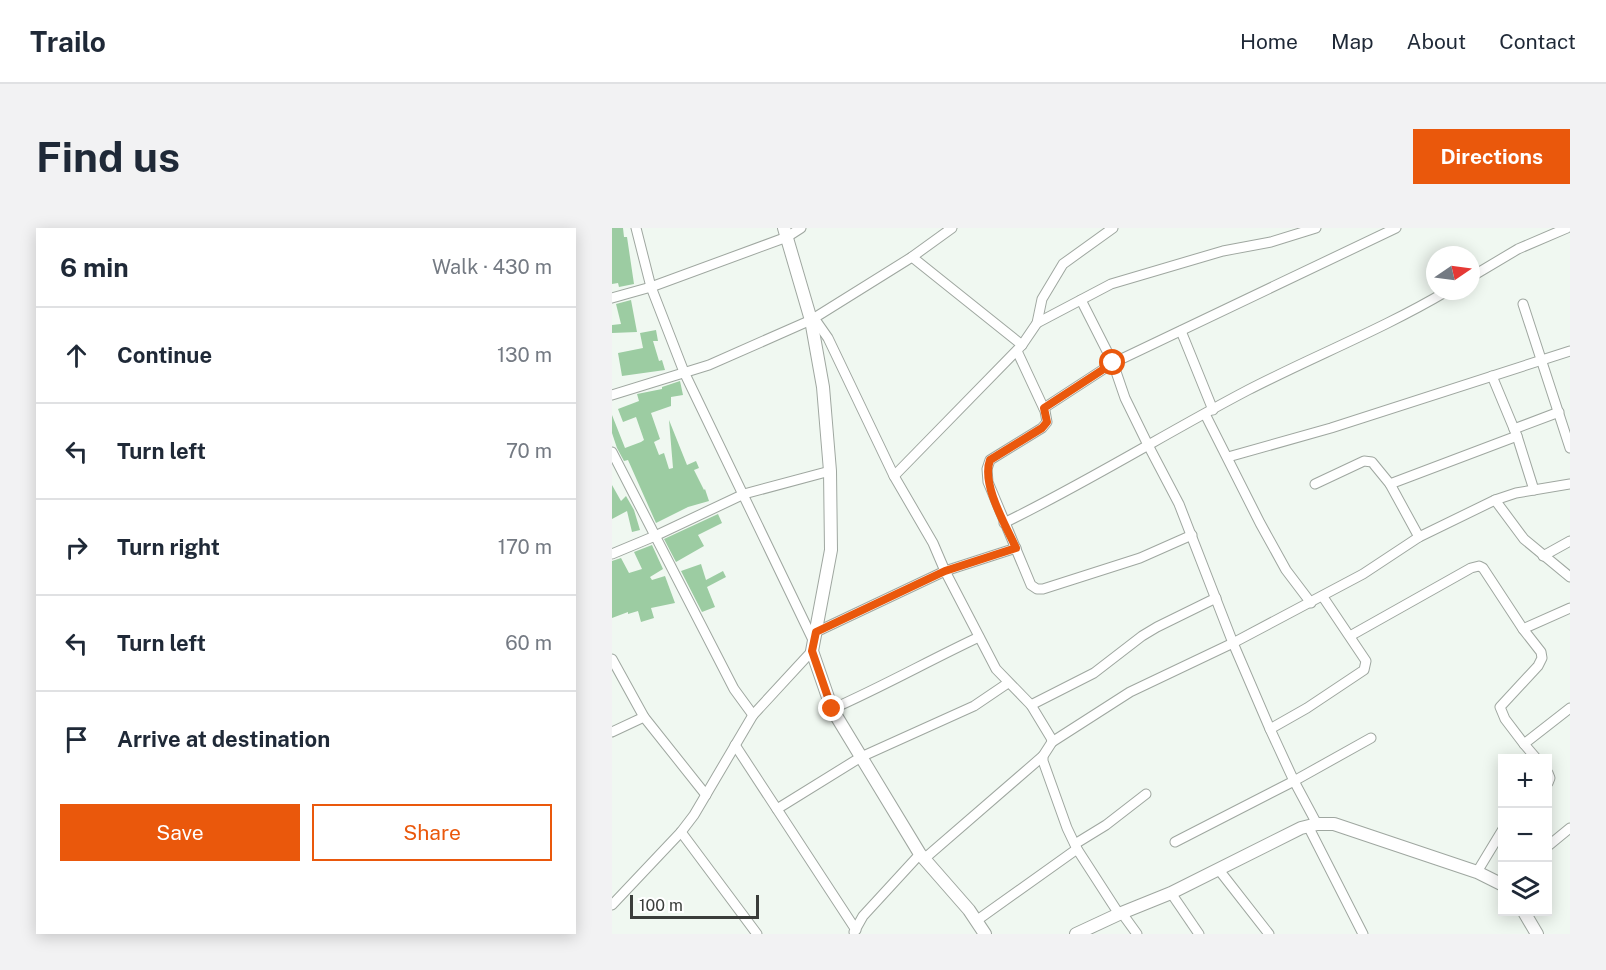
<!DOCTYPE html>
<meta charset="utf-8">
<style>
:root{--surface:#fff;--page:#f2f2f3;--text:#1f2937;--muted:#747a83;--line:#e0e1e3;--accent:#ea580c}
body{margin:0;font-family:"Public Sans",sans-serif;background:var(--page);color:var(--text)}
.controls{position:absolute;right:18px;bottom:18px;display:grid;overflow:hidden;border-radius:0px;box-shadow:0 3px 15px #0003}
.controls button{width:54px;height:54px;display:grid;place-items:center;padding:0;border:0;border-bottom:2px solid var(--line);background:var(--surface);color:var(--text);font:30px sans-serif}
.compass{position:absolute;left:814px;top:18px;width:54px;height:54px;border-radius:50%;background:var(--surface);box-shadow:0 3px 15px #0003;rotate:77deg}
.scale{position:absolute;left:18px;bottom:15px;width:129px;box-sizing:border-box;padding-left:6px;border:3px solid #3a3d3a;border-top:0;font-size:16px;line-height:21px;white-space:nowrap;color:#3a3d3a;-webkit-text-stroke:4px #fff;paint-order:stroke}
.stop{position:absolute;width:18px;height:18px;margin:-14px;border:4px solid #ea580c;border-radius:50%;background:#fff}
.stop.end{background:#ea580c;border-color:#fff;box-shadow:0 2px 6px #0008}
.list{margin:0;padding:0;list-style:none}
h2{display:flex;justify-content:space-between;align-items:center;height:78px;margin:0;padding:0 24px;font-size:26px}
h2 small{font-size:20px;font-weight:400;color:var(--muted)}
.list li{display:grid;grid-template-columns:39px 1fr auto;gap:18px;align-items:center;box-sizing:border-box;height:96px;padding:0 24px;border-top:2px solid var(--line)}
.list b{display:block;font-size:22px;white-space:nowrap}
.list em{font-size:20px;font-style:normal;color:var(--muted)}
.actions{display:flex;gap:12px;padding:18px 24px}
.actions a{flex:1;padding:14px 0;border:2px solid var(--accent);border-radius:0px;text-align:center;font-size:21px;color:var(--accent)}
.actions .main{background:var(--accent);color:#fff}
.icon{flex:none;width:33px;height:33px;fill:none;stroke:currentColor;stroke-width:2;stroke-linecap:round;stroke-linejoin:round}
.map{position:relative;flex:none;width:958px;height:706px;overflow:hidden;border-radius:0px}
header{display:flex;align-items:center;gap:36px;box-sizing:border-box;height:84px;padding:0 30px;background:var(--surface);border-bottom:2px solid var(--line)}
header strong{font-size:28px}
nav{display:flex;gap:33px;margin-inline-start:auto;font-size:21px}
.intro{display:flex;align-items:center;justify-content:space-between;box-sizing:border-box;height:144px;padding:0 36px}
h1{margin:0;font-size:42px}
.button{padding:15px 27px;border-radius:0px;background:var(--accent);color:#fff;font-size:21px;font-weight:700}
main{display:flex;gap:36px;padding:0 36px}
aside{flex:1;background:var(--surface);border-radius:0px;box-shadow:0 3px 15px #0003}
.map>svg:first-child{display:block}
</style>
<header>
<strong>Trailo</strong>
<nav><a>Home</a><a>Map</a><a>About</a><a>Contact</a></nav>
</header>
<div class="intro"><h1>Find us</h1><a class="button">Directions</a></div>
<main>
<aside>
<h2>6 min<small>Walk · 430 m</small></h2>
<ul class="list">
<li><svg class="icon" aria-label="ahead" viewBox="0 0 24 24"><path d="M12 20V5M6 11l6-6 6 6"/></svg><div><b>Continue</b></div><em>130 m</em></li>
<li><svg class="icon" aria-label="left" viewBox="0 0 24 24"><path d="M17 20v-9H6M10 6l-5 5 5 5"/></svg><div><b>Turn left</b></div><em>70 m</em></li>
<li><svg class="icon" aria-label="right" viewBox="0 0 24 24"><path d="M7 20v-9h11M14 6l5 5-5 5"/></svg><div><b>Turn right</b></div><em>170 m</em></li>
<li><svg class="icon" aria-label="left" viewBox="0 0 24 24"><path d="M17 20v-9H6M10 6l-5 5 5 5"/></svg><div><b>Turn left</b></div><em>60 m</em></li>
<li><svg class="icon" aria-label="arrive" viewBox="0 0 24 24"><path d="M6 21V4h12l-3 4 3 4H6"/></svg><div><b>Arrive at destination</b></div></li>
</ul>
<div class="actions"><a class="main">Save</a><a>Share</a></div>
</aside>
<div class="map">
<svg width="958" height="706" viewBox="0 0 958 706">
<rect width="100%" height="100%" fill="#f0f8f1"/>
<g fill="#9ccca2">
<path d="M 0,0 L 11,0 L 12,9 L 15,9 L 22,56 L 7,59 L 6,55 L 0,56 Z"/>
<path d="M 19,72 L 25,104 L 0,105 L 0,97 L 9,96 L 4,76 Z"/>
<path d="M 44,102 L 46,113 L 41,113 L 47,133 L 50,132 L 53,142 L 10,148 L 6,125 L 31,120 L 28,105 Z"/>
<path d="M 68,153 L 71,167 L 59,169 L 59,178 L 39,185 L 48,211 L 42,214 L 47,227 L 52,225 L 57,241 L 61,240 L 57,192 L 75,237 L 84,233 L 87,240 L 82,242 L 92,262 L 93,261 L 97,273 L 76,279 L 44,295 L 16,232 L 12,233 L 5,220 L 0,205 L 0,187 L 13,220 L 29,214 L 32,212 L 24,189 L 11,194 L 6,181 L 27,173 L 25,166 L 50,161 L 50,159 Z"/>
<path d="M 0,257 L 9,273 L 14,268 L 22,282 L 28,302 L 20,304 L 15,283 L 0,291 Z"/>
<path d="M 106,286 L 110,295 L 86,307 L 92,318 L 64,334 L 52,311 Z"/>
<path d="M 40,317 L 51,341 L 38,349 L 40,352 L 53,348 L 63,375 L 39,380 L 42,390 L 29,394 L 26,383 L 16,386 L 16,384 L 0,390 L 0,333 L 9,330 L 17,345 L 30,341 L 22,324 Z"/>
<path d="M 89,336 L 94,352 L 111,343 L 114,349 L 95,359 L 103,379 L 90,384 L 69,343 Z"/>
</g>
<g fill="none" stroke-linecap="round" stroke-linejoin="round">
<defs>
<g id="minor">
<path d="M 24,0 L 39,59 L 72,144 L 202,414"/>
<path d="M 300,29 L 410,117"/>
<path d="M 859,49 L 906,21 L 955,0"/>
<path d="M 0,70 L 39,59 L 175,9 L 189,0"/>
<path d="M 469,72 L 501,135 L 513,170 L 536,217 L 567,276 L 621,415 L 658,501 L 682,553 L 705,596"/>
<path d="M 911,76 L 958,220"/>
<path d="M 202,90 L 216,110 L 282,248 L 321,315 L 333,343 L 384,441 L 419,477 L 439,510 L 440,514 L 431,528 L 431,533 L 455,600 L 465,621 L 507,686 L 512,688 L 525,706"/>
<path d="M 425,95 L 499,56 L 611,23 L 659,14 L 704,0"/>
<path d="M 569,103 L 601,182"/>
<path d="M 405,123 L 433,183 L 435,194 L 430,200 L 378,232 L 375,241 L 376,254 L 419,357 L 425,361 L 431,361 L 528,330 L 580,307"/>
<path d="M 880,148 L 905,208 L 922,262"/>
<path d="M 0,167 L 97,137 L 199,92 L 300,29 L 340,0"/>
<path d="M 432,180 L 501,135 L 784,0"/>
<path d="M 593,186 L 648,295 L 674,342 L 699,375"/>
<path d="M 902,201 L 947,184"/>
<path d="M 0,224 L 122,461 L 141,487"/>
<path d="M 616,229 L 719,200 L 958,123"/>
<path d="M 282,248 L 410,117 L 425,95 L 430,71 L 451,36 L 501,0"/>
<path d="M 703,256 L 752,233 L 760,234 L 778,256 L 807,309"/>
<path d="M 778,256 L 905,208"/>
<path d="M 883,272 L 912,311 L 958,349"/>
<path d="M 392,295 C 476,254 554,205 636,162 C 702,128 771,101 835,63"/>
<path d="M 0,326 L 43,308 L 132,266 L 218,243"/>
<path d="M 931,328 L 958,313"/>
<path d="M 911,401 L 958,380"/>
<path d="M 204,404 L 333,343 L 404,320"/>
<path d="M 738,408 L 859,340 L 867,338 L 871,340 L 911,401 L 929,424 L 930,430 L 926,438 L 888,479 L 893,491 L 912,516 L 958,480"/>
<path d="M 0,431 L 32,489 L 94,567"/>
<path d="M 419,477 L 482,445 L 530,408 L 545,399 L 604,370"/>
<path d="M 220,481 C 270,459 318,432 367,409"/>
<path d="M 658,501 L 695,480 L 752,442 L 754,433 L 711,369"/>
<path d="M 0,504 L 32,489"/>
<path d="M 440,514 L 518,464 L 621,415 L 751,346 L 807,309 L 883,272 L 904,265 L 958,256"/>
<path d="M 912,516 L 924,530"/>
<path d="M 123,517 L 244,702"/>
<path d="M 936,545 L 938,550 L 936,555"/>
<path d="M 165,581 L 249,529 L 362,478 L 396,455"/>
<path d="M 696,598 L 751,706"/>
<path d="M 69,604 L 145,706"/>
<path d="M 563,614 L 682,553 L 759,510"/>
<path d="M 463,616 L 494,597 L 534,566"/>
<path d="M 936,618 L 958,600"/>
<path d="M 312,631 L 431,528"/>
<path d="M 607,642 L 657,706"/>
<path d="M 865,644 L 891,601"/>
<path d="M 559,665 L 587,706"/>
<path d="M 0,677 L 69,604 L 82,587 L 141,487 L 200,423"/>
<path d="M 364,693 L 465,621"/>
<path d="M 242,704 L 251,688 L 308,626"/>
</g>
<g id="tertiary">
<path d="M 172,0 L 199,92 L 211,159 L 218,243 L 219,322 L 200,423 L 220,481 L 308,626 L 357,682 L 373,706"/>
<path d="M 912,684 L 925,706"/>
<path d="M 464,706 L 507,686 L 559,665 L 689,600 L 705,596 L 722,596 L 865,644 L 891,657"/>
</g>
</defs>
<use href="#minor" stroke="#9fa7a0" stroke-width="11"/>
<use href="#tertiary" stroke="#9fa7a0" stroke-width="14"/>
<use href="#minor" stroke="#fff" stroke-width="9"/>
<use href="#tertiary" stroke="#fff" stroke-width="12"/>
</g>
<g fill="none" stroke-linecap="round" stroke-linejoin="round">
<path stroke="#ea580c" stroke-width="8" d="M 220,481 L 200,423 L 204,404 L 333,343 L 404,320 C 394,298 369,256 378,232 L 430,200 L 435,194 L 432,180 L 501,135"/>
</g>
</svg>
<div class="controls">
<button>+</button>
<button>−</button>
<button><svg class="icon" aria-label="layers" viewBox="0 0 24 24"><path d="M12 4l9 5-9 5-9-5zM3 14l9 5 9-5"/></svg></button>
</div>
<svg class="compass" viewBox="-18 -18 36 36"><path d="M0-13l5 13h-10z" fill="#e53935"/><path d="M0 13l5-13h-10z" fill="#747a83"/></svg>
<div class="scale">100 m</div>
<div class="stop" style="left:501px;top:135px"></div>
<div class="stop end" style="left:220px;top:481px"></div>
</div>
</main>
